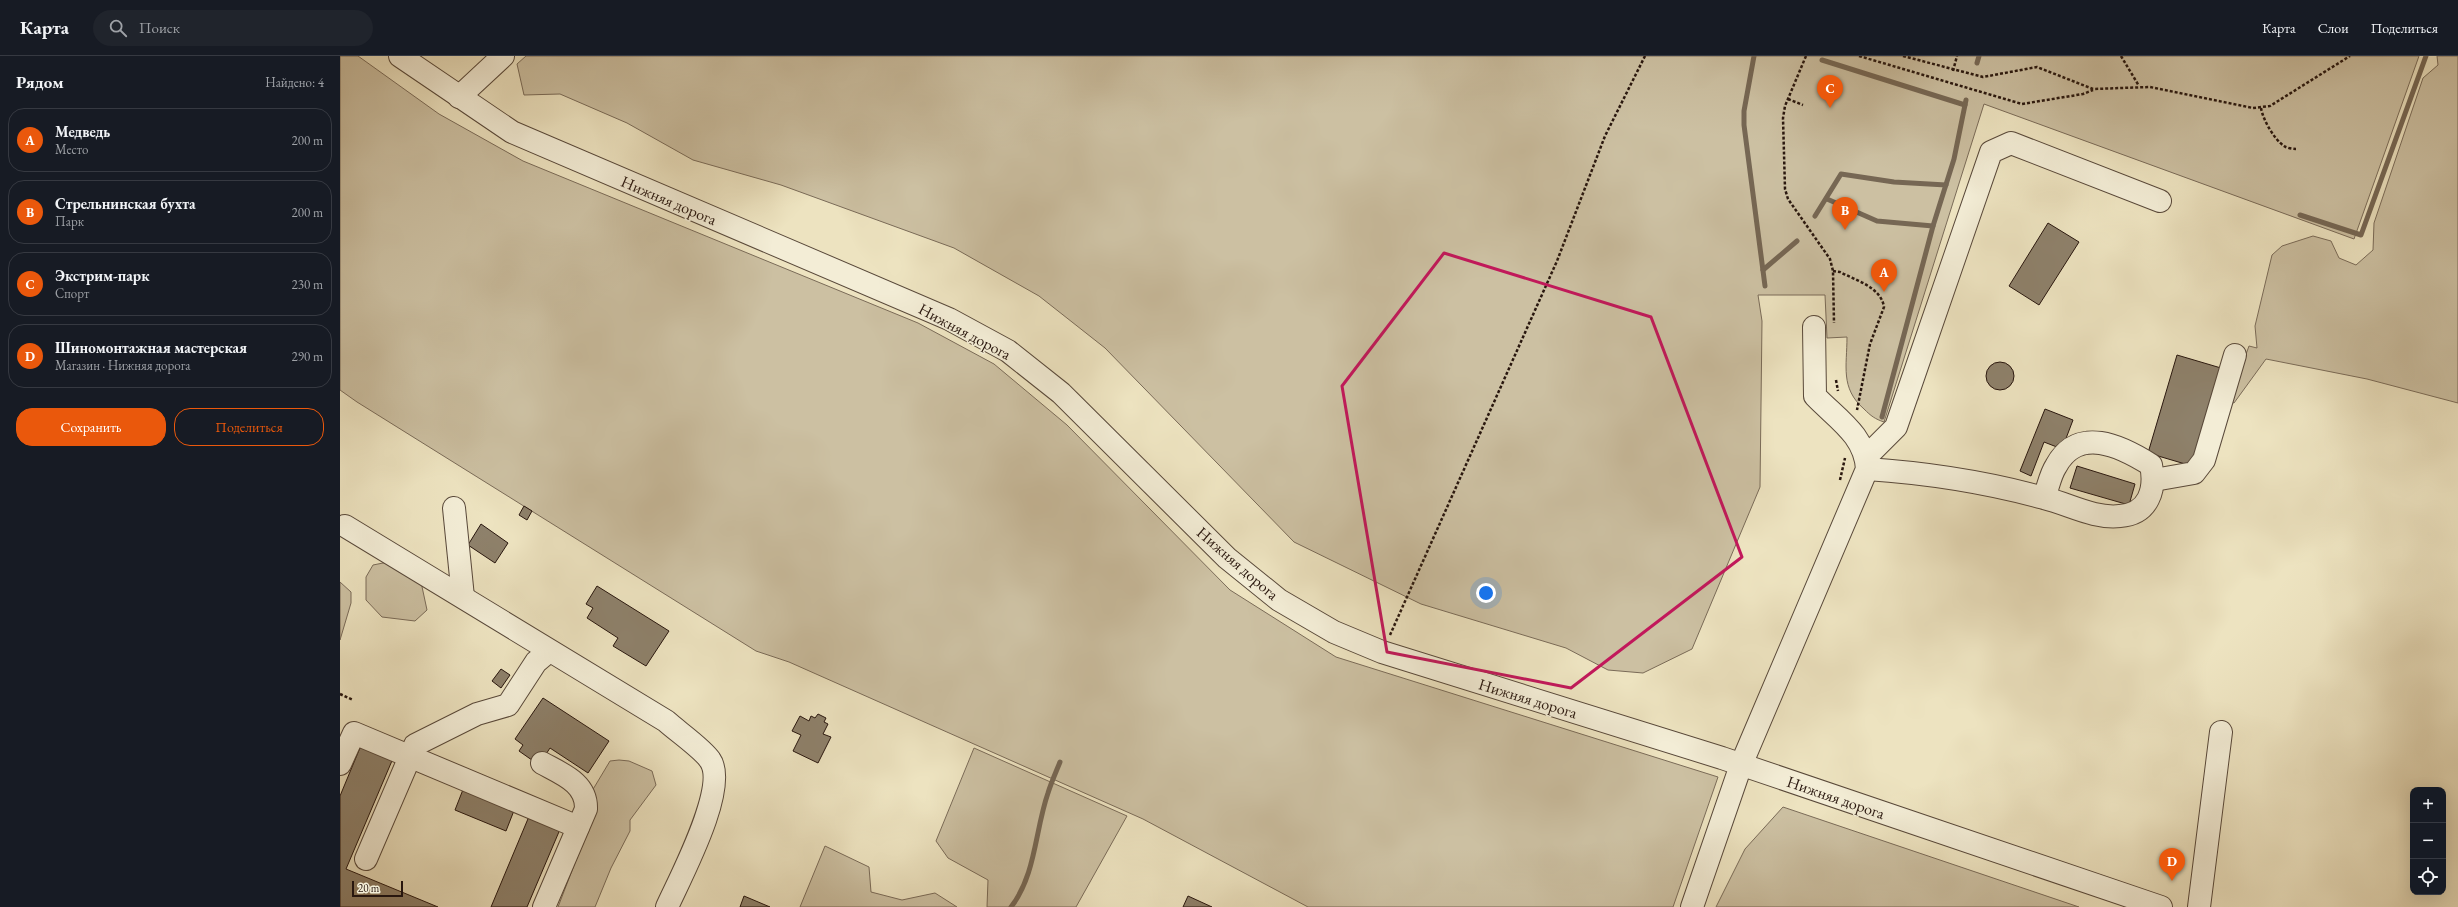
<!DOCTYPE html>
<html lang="ru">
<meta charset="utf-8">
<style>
:root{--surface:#171b24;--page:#20242c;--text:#f1f3f6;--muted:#9ea1a6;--line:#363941;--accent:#ea580c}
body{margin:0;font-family:"EB Garamond",serif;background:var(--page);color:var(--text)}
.controls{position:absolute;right:12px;bottom:12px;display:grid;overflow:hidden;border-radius:8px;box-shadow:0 4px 16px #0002}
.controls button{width:36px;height:36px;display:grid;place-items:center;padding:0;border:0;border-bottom:1px solid var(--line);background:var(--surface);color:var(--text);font:20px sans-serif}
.scale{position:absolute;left:12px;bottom:10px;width:51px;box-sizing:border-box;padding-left:4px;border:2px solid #28160e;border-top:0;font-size:11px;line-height:14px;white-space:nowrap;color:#28160e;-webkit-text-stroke:3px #f3edd6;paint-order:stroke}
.you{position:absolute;left:1146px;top:537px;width:14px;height:14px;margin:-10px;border:3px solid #fff;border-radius:50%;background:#1a73e8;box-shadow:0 0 0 6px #1a73e833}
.badge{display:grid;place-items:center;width:26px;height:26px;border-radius:50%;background:var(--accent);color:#fff;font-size:13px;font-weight:700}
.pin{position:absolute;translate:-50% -33px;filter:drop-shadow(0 1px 2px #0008)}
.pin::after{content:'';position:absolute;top:21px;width:14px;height:12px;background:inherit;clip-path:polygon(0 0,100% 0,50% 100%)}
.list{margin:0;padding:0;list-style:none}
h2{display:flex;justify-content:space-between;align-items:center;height:52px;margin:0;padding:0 16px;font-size:17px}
h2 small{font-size:13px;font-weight:400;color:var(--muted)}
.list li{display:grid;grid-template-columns:26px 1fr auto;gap:12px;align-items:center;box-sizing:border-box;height:64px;margin:0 8px 8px;padding:0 8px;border:1px solid var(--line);border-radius:16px}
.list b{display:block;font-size:15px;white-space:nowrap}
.list p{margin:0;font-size:13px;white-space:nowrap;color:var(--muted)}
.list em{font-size:13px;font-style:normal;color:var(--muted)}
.actions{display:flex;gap:8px;padding:12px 16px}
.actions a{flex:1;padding:9px 0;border:1px solid var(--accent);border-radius:16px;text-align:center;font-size:14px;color:var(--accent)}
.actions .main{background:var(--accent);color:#fff}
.icon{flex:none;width:22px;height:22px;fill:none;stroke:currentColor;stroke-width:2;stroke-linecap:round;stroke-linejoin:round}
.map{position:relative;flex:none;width:2118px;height:851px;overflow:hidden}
header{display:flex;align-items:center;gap:24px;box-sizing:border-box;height:56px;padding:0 20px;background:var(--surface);border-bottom:1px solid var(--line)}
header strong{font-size:19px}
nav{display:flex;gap:22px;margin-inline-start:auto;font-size:14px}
.search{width:280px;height:36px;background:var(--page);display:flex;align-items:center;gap:10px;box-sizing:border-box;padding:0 14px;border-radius:22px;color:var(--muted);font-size:15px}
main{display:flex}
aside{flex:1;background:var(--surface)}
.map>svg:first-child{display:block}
</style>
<header>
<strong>Карта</strong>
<div class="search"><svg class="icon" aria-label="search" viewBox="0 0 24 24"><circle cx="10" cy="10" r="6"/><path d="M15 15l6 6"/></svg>Поиск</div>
<nav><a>Карта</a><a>Слои</a><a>Поделиться</a></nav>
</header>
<main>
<aside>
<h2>Рядом<small>Найдено: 4</small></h2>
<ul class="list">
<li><span class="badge">A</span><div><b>Медведь</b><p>Место</p></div><em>200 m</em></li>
<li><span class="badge">B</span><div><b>Стрельнинская бухта</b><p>Парк</p></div><em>200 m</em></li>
<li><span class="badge">C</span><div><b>Экстрим-парк</b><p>Спорт</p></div><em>230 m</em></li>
<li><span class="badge">D</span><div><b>Шиномонтажная мастерская</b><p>Магазин · Нижняя дорога</p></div><em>290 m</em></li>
</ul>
<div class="actions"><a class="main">Сохранить</a><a>Поделиться</a></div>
</aside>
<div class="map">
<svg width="2118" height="851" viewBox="0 0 2118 851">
<rect width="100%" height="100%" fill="#ede3c0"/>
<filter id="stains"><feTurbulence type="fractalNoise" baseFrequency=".005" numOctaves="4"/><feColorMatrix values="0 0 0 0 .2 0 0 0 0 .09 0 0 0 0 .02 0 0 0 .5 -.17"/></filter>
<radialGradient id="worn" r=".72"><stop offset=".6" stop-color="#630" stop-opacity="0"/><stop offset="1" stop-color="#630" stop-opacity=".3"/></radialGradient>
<g fill="#ccc0a2" stroke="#7a6b58">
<path d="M 0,0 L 18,0 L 99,58 L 183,105 L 578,267 L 654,308 L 727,369 L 890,534 L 996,601 L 1378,721 L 1333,851 L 968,851 L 803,763 L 449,606 L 416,595 L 17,346 L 0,334 Z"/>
<path d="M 186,0 L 2079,0 L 2014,183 L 1644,48 L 1544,366 C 1535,363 1531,360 1524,353 C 1500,332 1507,310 1507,281 L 1487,282 L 1485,239 L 1418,239 L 1422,265 L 1420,431 L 1352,593 L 1303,617 L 1268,614 L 1226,592 L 1081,548 L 954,486 L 765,292 L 699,240 L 614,192 L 441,129 L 353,104 L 287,67 L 220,38 L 184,39 L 177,8 Z"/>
<path d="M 2097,0 L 2118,0 L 2118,347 L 2027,323 L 1926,303 L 1894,347 L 1889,345 L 1909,290 L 1917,292 L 1915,270 L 1932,199 L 1942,190 L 1973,180 L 1991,185 L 1999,202 L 2016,209 L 2033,194 L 2034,167 L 2083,22 L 2098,9 Z"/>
<path d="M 48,506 L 81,526 L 87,554 L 75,565 L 42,561 L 26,544 L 26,521 L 33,509 Z"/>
<path d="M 0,526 L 11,536 L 11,547 L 0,584 Z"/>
<path d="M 634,692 L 787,760 L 736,851 L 647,851 L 648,824 L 608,802 L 596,785 Z"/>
<path d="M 279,704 L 289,705 L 312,715 L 316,729 L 290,764 L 290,775 L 271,812 L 255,851 L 218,851 L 248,773 L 252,735 L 270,705 Z"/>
<path d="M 1443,751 L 1739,851 L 1376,851 L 1405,793 Z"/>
<path d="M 485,790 L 529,811 L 531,836 L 562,844 L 595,837 L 617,851 L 460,851 Z"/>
</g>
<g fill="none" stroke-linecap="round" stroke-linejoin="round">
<g stroke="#766754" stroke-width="5">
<path d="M 1414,0 L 1404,55 L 1404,69 L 1425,230"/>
<path d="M 1482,4 L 1625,49"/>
<path d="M 1637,7 L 1639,0"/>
<path d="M 1487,143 L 1537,165 L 1593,170"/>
<path d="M 1960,159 L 2021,179 L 2086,0"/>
<path d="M 1475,160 L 1501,118 L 1554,126 L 1606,129"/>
<path d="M 1423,214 L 1457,185"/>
<path d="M 1542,361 L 1593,170 L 1614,103 L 1626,44"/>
<path d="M 671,851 C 696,819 695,774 708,737 C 711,727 716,716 720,706"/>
</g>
</g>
<g fill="#8e816b" stroke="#28160e">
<path d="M 1708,167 L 1739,186 L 1699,249 L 1669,230 Z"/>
<path d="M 1837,299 L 1881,312 L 1852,410 L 1808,397 Z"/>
<circle cx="1660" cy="320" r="14"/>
<path d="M 1705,353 L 1733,364 L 1722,393 L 1704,386 L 1691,420 L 1680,415 Z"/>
<path d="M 1737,410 L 1795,428 L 1789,449 L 1730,432 Z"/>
<path d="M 184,450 L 192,455 L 187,464 L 179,459 Z"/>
<path d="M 141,468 L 168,487 L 155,507 L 128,489 Z"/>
<path d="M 257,530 L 329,575 L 306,610 L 273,590 L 278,582 L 247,562 L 253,552 L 246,548 Z"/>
<path d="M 161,613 L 170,619 L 161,632 L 152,625 Z"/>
<path d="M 203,642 L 269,685 L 248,717 L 210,692 L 199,709 L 179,695 L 183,689 L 175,683 Z"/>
<path d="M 478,658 L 486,662 L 484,666 L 488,668 L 483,678 L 491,681 L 478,707 L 453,695 L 461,679 L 452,675 L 460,660 L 469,665 L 471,660 L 475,662 Z"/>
<path d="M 22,687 L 54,700 L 6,813 L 98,851 L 0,851 L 0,740 Z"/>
<path d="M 124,731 L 175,752 L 166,775 L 115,754 Z"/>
<path d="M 190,758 L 221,771 L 187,851 L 151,851 Z"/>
<path d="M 404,840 L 430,851 L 400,851 Z"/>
<path d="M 848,840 L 872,851 L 843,851 Z"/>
</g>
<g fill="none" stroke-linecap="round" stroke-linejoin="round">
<defs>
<g id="minor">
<path d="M 60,0 L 172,76 L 609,263 L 668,295 L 721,337 L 887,502 L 939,544 L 994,576 L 1042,596 L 1382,702 L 1821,851"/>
<path d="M 119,41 L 163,0"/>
<path d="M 1526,401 L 1556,371 L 1651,96 L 1671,87 L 1820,145"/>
<path d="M 1527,413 C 1587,417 1646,426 1704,442 C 1729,448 1754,463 1780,460 C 1809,458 1816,433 1811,409 C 1781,390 1738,369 1716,410 C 1710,419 1708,432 1704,442"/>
<path d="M 1814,424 L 1854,417 L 1864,404 L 1895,299"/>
<path d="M 114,452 L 123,541"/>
<path d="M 5,470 L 326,665 C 337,675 363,693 370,704 C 389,731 340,822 327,851"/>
<path d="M 202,707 C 222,718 247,727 246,753 L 204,851"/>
<path d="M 0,708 L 14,677 L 238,771"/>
<path d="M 26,803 L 75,689 L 137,658 L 168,649 L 196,606 L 209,595"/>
<path d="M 1352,851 L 1401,709 L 1527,413 C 1525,379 1497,363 1475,340 L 1474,271"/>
<path d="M 1859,851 L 1881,676"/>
</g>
</defs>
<use href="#minor" stroke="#59493a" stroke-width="24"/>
<g stroke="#28160e" stroke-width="2.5" stroke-dasharray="3 2" stroke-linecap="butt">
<path d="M 1466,0 L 1445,50 L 1443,62 L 1445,133 L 1448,143 L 1490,203 L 1493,215 L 1494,267"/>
<path d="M 1519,0 L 1682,48 L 1743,38 L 1753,34"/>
<path d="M 1563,0 L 1643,21 L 1697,11 L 1753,33 L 1810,31 L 1913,52 L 1930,50 L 2010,0"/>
<path d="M 1781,0 L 1799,30"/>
<path d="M 1613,15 L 1617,0"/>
<path d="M 1448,43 L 1463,49"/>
<path d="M 1921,52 C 1923,64 1934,83 1944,90 C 1947,92 1952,93 1956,93"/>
<path d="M 1493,215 L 1500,216 C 1515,224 1541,231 1544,251 L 1530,288 L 1517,354"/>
<path d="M 1496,324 L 1498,335"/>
<path d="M 1500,424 L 1505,402"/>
<path d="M 1050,579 L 1217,205 L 1265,80 L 1305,0"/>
<path d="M 0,638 L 13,644"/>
</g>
<use href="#minor" stroke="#f3edd6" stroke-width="22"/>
</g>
<path fill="none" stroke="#c2185b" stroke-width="3" stroke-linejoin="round" d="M 1104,197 L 1311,261 L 1402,501 L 1231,632 L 1047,596 L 1002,330 Z"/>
<g text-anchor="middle" stroke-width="3" stroke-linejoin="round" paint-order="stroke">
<g font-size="16" fill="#28160e" stroke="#f3edd6">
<text transform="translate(329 144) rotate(23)" y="6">Нижняя дорога</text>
<text transform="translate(625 275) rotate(28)" y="6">Нижняя дорога</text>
<text transform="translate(898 507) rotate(41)" y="6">Нижняя дорога</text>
<text transform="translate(1188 642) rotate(17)" y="6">Нижняя дорога</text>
<text transform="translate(1496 741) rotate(19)" y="6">Нижняя дорога</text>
</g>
</g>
<rect width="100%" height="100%" filter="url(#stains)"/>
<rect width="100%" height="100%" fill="url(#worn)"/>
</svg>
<div class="controls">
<button>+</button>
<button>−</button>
<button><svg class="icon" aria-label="locate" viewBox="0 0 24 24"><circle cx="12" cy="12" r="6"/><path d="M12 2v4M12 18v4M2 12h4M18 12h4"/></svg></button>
</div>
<div class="scale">20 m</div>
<div class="you"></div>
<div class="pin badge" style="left:1544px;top:236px">A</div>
<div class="pin badge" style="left:1505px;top:174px">B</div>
<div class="pin badge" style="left:1490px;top:52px">C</div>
<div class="pin badge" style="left:1832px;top:825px">D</div>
</div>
</main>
